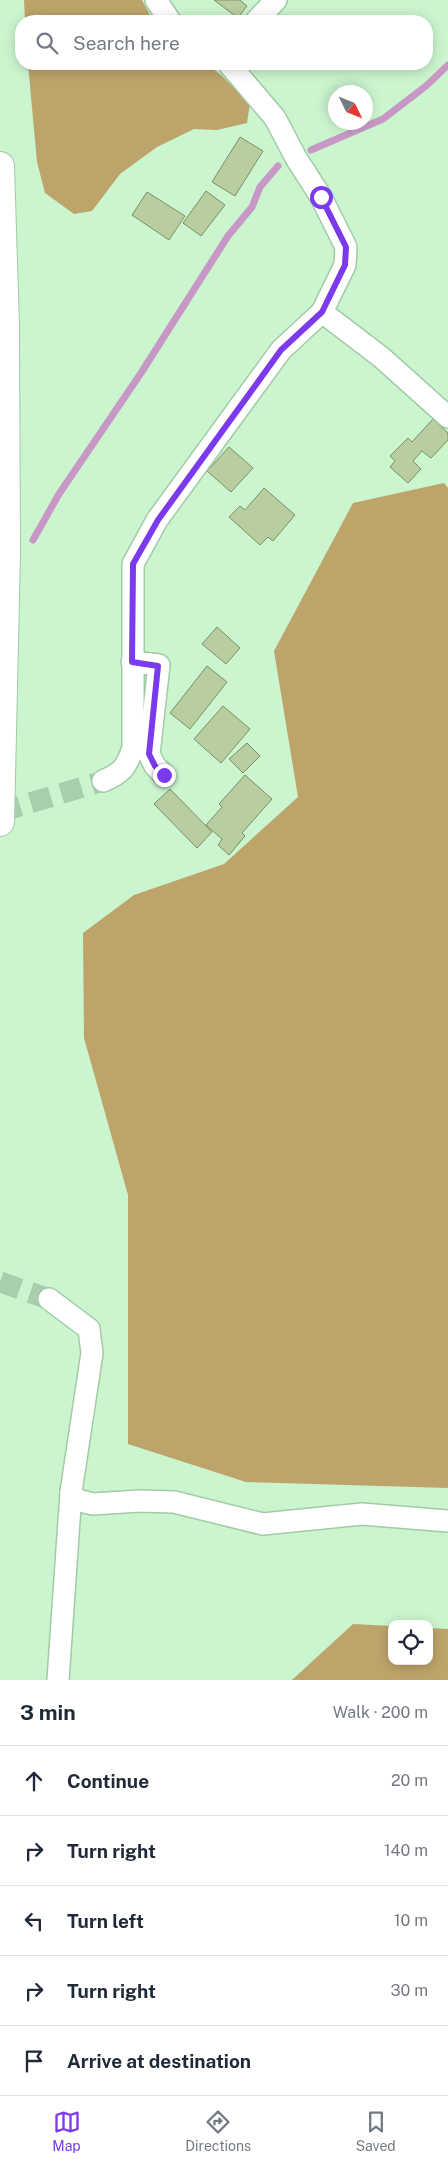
<!DOCTYPE html>
<meta charset="utf-8">
<style>
:root{--surface:#fff;--page:#f2f2f3;--text:#1f2937;--muted:#747a83;--line:#e0e1e3;--accent:#7c3aed}
body{margin:0;font-family:"Public Sans",sans-serif;background:var(--page);color:var(--text)}
.controls{position:absolute;right:15px;bottom:15px;display:grid;overflow:hidden;border-radius:10px;box-shadow:0 2px 12px #0003}
.controls button{width:45px;height:45px;display:grid;place-items:center;padding:0;border:0;border-bottom:1px solid var(--line);background:var(--surface);color:var(--text);font:25px sans-serif}
.compass{position:absolute;left:328px;top:85px;width:45px;height:45px;border-radius:50%;background:var(--surface);box-shadow:0 2px 12px #0003;rotate:133deg}
.stop{position:absolute;width:15px;height:15px;margin:-11px;border:4px solid #7c3aed;border-radius:50%;background:#fff}
.stop.end{background:#7c3aed;border-color:#fff;box-shadow:0 1px 5px #0008}
.list{margin:0;padding:0;list-style:none}
h2{display:flex;justify-content:space-between;align-items:center;height:65px;margin:0;padding:0 20px;font-size:21px}
h2 small{font-size:16px;font-weight:400;color:var(--muted)}
.list li{display:grid;grid-template-columns:32px 1fr auto;gap:15px;align-items:center;box-sizing:border-box;height:70px;padding:0 20px;border-top:1px solid var(--line)}
.list b{display:block;font-size:19px;white-space:nowrap}
.list em{font-size:16px;font-style:normal;color:var(--muted)}
.icon{flex:none;width:28px;height:28px;fill:none;stroke:currentColor;stroke-width:2;stroke-linecap:round;stroke-linejoin:round}
.map{position:relative;flex:none;width:448px;height:1680px;overflow:hidden}
.search{position:absolute;background:var(--surface);box-shadow:0 2px 12px #0003;left:15px;right:15px;top:15px;height:55px;display:flex;align-items:center;gap:12px;box-sizing:border-box;padding:0 18px;border-radius:20px;color:var(--muted);font-size:19px}
.sheet{height:415px;background:var(--surface)}
nav{display:flex;justify-content:space-around;align-items:center;box-sizing:border-box;height:70px;border-top:1px solid var(--line);background:var(--surface);font-size:14px;color:var(--muted)}
nav a{display:grid;justify-items:center;gap:2px}
nav .on{color:var(--accent)}
.map>svg:first-child{display:block}
</style>
<div class="map">
<svg width="448" height="1680" viewBox="0 0 448 1680">
<rect width="100%" height="100%" fill="#cbf5cf"/>
<g fill="#bda46a">
<path d="M 24,0 L 142,0 L 153,21 L 25,21 Z"/>
<path d="M 28,64 L 207,64 L 221,75 L 250,103 L 247,123 L 217,130 L 194,129 L 157,147 L 120,174 L 92,211 L 74,214 L 45,193 L 37,162 Z"/>
<path d="M 444,483 L 448,488 L 448,1488 L 246,1482 L 128,1444 L 128,1195 L 84,1038 L 83,933 L 134,895 L 224,864 L 298,797 L 274,651 L 353,503 Z"/>
<path d="M 353,1624 L 392,1626 L 392,1661 L 429,1661 L 429,1628 L 448,1629 L 448,1680 L 292,1680 Z"/>
</g>
<g fill="none" stroke-linecap="round" stroke-linejoin="round">
<g stroke="#c798c5" stroke-width="7">
<path d="M 311,150 L 383,119 L 426,86 L 448,65"/>
<path d="M 33,540 L 59,494 L 141,373 L 228,236 L 252,207 L 260,187 L 278,166"/>
</g>
</g>
<g fill="#b9cea0" stroke="#7c8f64">
<path d="M 214,0 L 240,0 L 247,6 L 238,18 Z"/>
<path d="M 240,137 L 263,151 L 235,196 L 212,182 Z"/>
<path d="M 206,191 L 225,205 L 201,236 L 183,223 Z"/>
<path d="M 147,192 L 185,216 L 169,240 L 132,215 Z"/>
<path d="M 433,419 L 448,433 L 448,440 L 431,458 L 422,451 L 413,461 L 421,469 L 408,483 L 390,467 L 395,461 L 390,456 L 408,438 L 412,442 Z"/>
<path d="M 229,447 L 253,468 L 231,492 L 207,471 Z"/>
<path d="M 264,488 L 295,515 L 273,541 L 268,537 L 260,545 L 229,517 L 240,506 L 245,510 Z"/>
<path d="M 217,627 L 240,648 L 226,664 L 202,644 Z"/>
<path d="M 207,666 L 227,682 L 190,729 L 170,713 Z"/>
<path d="M 223,706 L 250,729 L 221,763 L 194,739 Z"/>
<path d="M 247,743 L 260,756 L 243,773 L 229,759 Z"/>
<path d="M 245,775 L 272,799 L 242,833 L 245,836 L 229,855 L 218,845 L 222,839 L 206,825 L 222,807 L 219,804 Z"/>
<path d="M 170,789 L 212,832 L 197,848 L 154,804 Z"/>
</g>
<g fill="none" stroke-linecap="round" stroke-linejoin="round">
<g stroke="#a9cead" stroke-width="21" stroke-dasharray="21 11" stroke-linecap="butt">
<path d="M 0,812 L 103,781"/>
<path d="M 0,1282 L 49,1299"/>
</g>
<defs>
<g id="minor">
<path d="M 156,0 L 170,21"/>
<path d="M 256,21 L 276,0"/>
<path d="M 322,312 L 381,357 L 448,417"/>
<path d="M 132,662 L 159,665 L 149,754 L 155,766 L 164,775"/>
<path d="M 103,781 C 122,773 126,768 133,748 L 133,564 L 157,520 L 281,350 L 322,312 L 345,265 L 346,247 L 321,197 L 296,158 L 275,118 L 229,64"/>
<path d="M 49,1299 L 89,1329 L 92,1353 L 71,1492 L 77,1500 L 93,1504 L 139,1501 L 174,1502 L 263,1524 L 362,1514 L 448,1521"/>
<path d="M 58,1680 L 71,1492"/>
</g>
<path id="motorway" d="M 0,166 L 5,326 L 6,553 L 0,822"/>
</defs>
<use href="#minor" stroke="#a2caa6" stroke-width="24"/>
<use href="#motorway" stroke="#a2caa6" stroke-width="30"/>
<use href="#minor" stroke="#fff" stroke-width="21"/>
<use href="#motorway" stroke="#fff" stroke-width="28"/>
</g>
<g fill="none" stroke-linecap="round" stroke-linejoin="round">
<path stroke="#7c3aed" stroke-width="6" d="M 164,775 L 155,766 L 149,754 L 158,666 L 132,662 L 133,564 L 158,520 L 281,350 L 322,312 L 345,265 L 346,247 L 321,197"/>
</g>
</svg>
<div class="controls">
<button><svg class="icon" aria-label="locate" viewBox="0 0 24 24"><circle cx="12" cy="12" r="6"/><path d="M12 2v4M12 18v4M2 12h4M18 12h4"/></svg></button>
</div>
<svg class="compass" viewBox="-18 -18 36 36"><path d="M0-13l5 13h-10z" fill="#e53935"/><path d="M0 13l5-13h-10z" fill="#747a83"/></svg>
<div class="stop" style="left:321px;top:197px"></div>
<div class="stop end" style="left:164px;top:775px"></div>
<div class="search"><svg class="icon" aria-label="search" viewBox="0 0 24 24"><circle cx="10" cy="10" r="6"/><path d="M15 15l6 6"/></svg>Search here</div>
</div>
<section class="sheet">
<h2>3 min<small>Walk · 200 m</small></h2>
<ul class="list">
<li><svg class="icon" aria-label="ahead" viewBox="0 0 24 24"><path d="M12 20V5M6 11l6-6 6 6"/></svg><div><b>Continue</b></div><em>20 m</em></li>
<li><svg class="icon" aria-label="right" viewBox="0 0 24 24"><path d="M7 20v-9h11M14 6l5 5-5 5"/></svg><div><b>Turn right</b></div><em>140 m</em></li>
<li><svg class="icon" aria-label="left" viewBox="0 0 24 24"><path d="M17 20v-9H6M10 6l-5 5 5 5"/></svg><div><b>Turn left</b></div><em>10 m</em></li>
<li><svg class="icon" aria-label="right" viewBox="0 0 24 24"><path d="M7 20v-9h11M14 6l5 5-5 5"/></svg><div><b>Turn right</b></div><em>30 m</em></li>
<li><svg class="icon" aria-label="arrive" viewBox="0 0 24 24"><path d="M6 21V4h12l-3 4 3 4H6"/></svg><div><b>Arrive at destination</b></div></li>
</ul>
</section>
<nav>
<a class="on"><svg class="icon" aria-label="map" viewBox="0 0 24 24"><path d="M3 6l6-2 6 2 6-2v14l-6 2-6-2-6 2zM9 4v14M15 6v14"/></svg>Map</a>
<a><svg class="icon" aria-label="directions" viewBox="0 0 24 24"><path d="M12 3l9 9-9 9-9-9zM9 14v-3h6M13 9l2 2-2 2"/></svg>Directions</a>
<a><svg class="icon" aria-label="saved" viewBox="0 0 24 24"><path d="M7 4h10v16l-5-4-5 4z"/></svg>Saved</a>
</nav>
